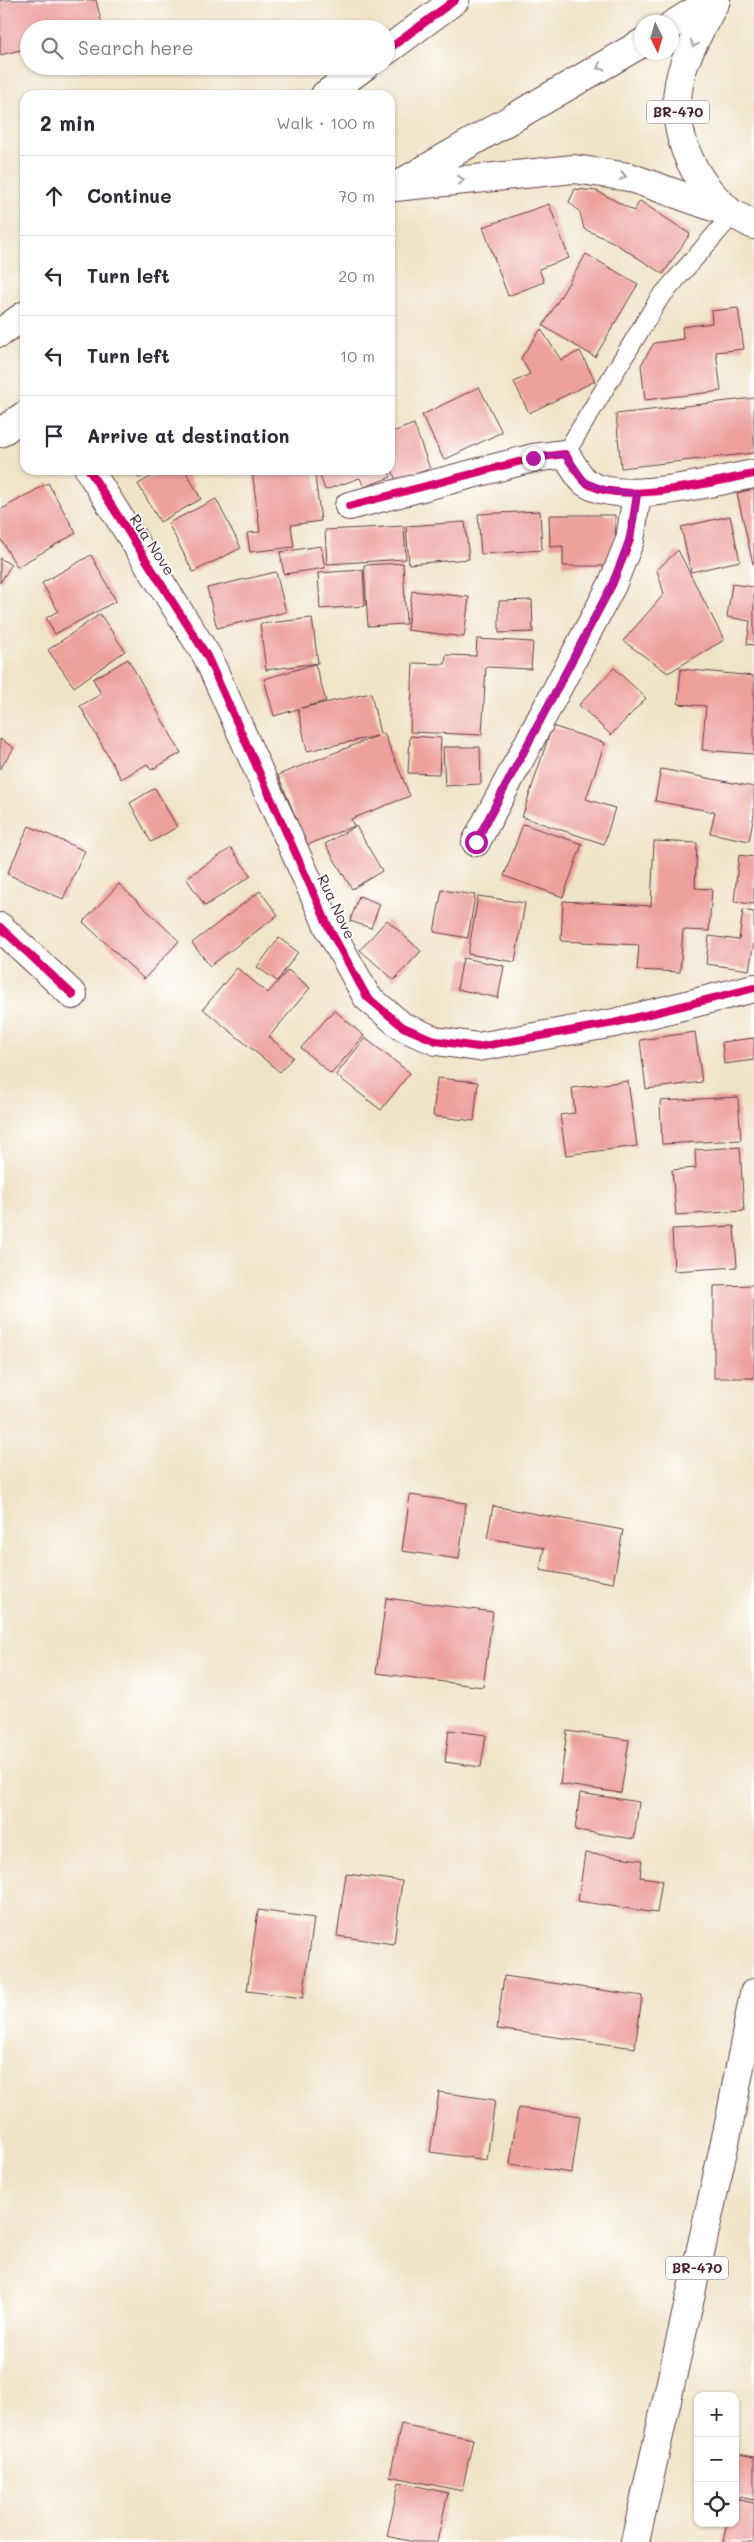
<!DOCTYPE html>
<meta charset="utf-8">
<style>
:root{--surface:#fff;--page:#f2f2f3;--text:#2b2b33;--muted:#7c7c81;--line:#e1e1e2}
body{margin:0;font-family:Mali,sans-serif;background:var(--page);color:var(--text)}
.controls{position:absolute;right:15px;bottom:15px;display:grid;overflow:hidden;border-radius:10px;box-shadow:0 1px 4px #0004}
.controls button{width:45px;height:45px;display:grid;place-items:center;padding:0;border:0;border-bottom:1px solid var(--line);background:var(--surface);color:var(--text);font:25px sans-serif}
.compass{position:absolute;left:634px;top:15px;width:45px;height:45px;border-radius:50%;background:var(--surface);box-shadow:0 1px 4px #0004;rotate:175deg}
.stop{position:absolute;width:15px;height:15px;margin:-11px;border:4px solid #b5179e;border-radius:50%;background:#fff}
.stop.end{background:#b5179e;border-color:#fff;box-shadow:0 1px 5px #0008}
.list{margin:0;padding:0;list-style:none}
h2{display:flex;justify-content:space-between;align-items:center;height:65px;margin:0;padding:0 20px;font-size:21px}
h2 small{font-size:16px;font-weight:400;color:var(--muted)}
.list li{display:grid;grid-template-columns:32px 1fr auto;gap:15px;align-items:center;box-sizing:border-box;height:80px;padding:0 20px;border-top:1px solid var(--line)}
.list b{display:block;font-size:19px;white-space:nowrap}
.list em{font-size:16px;font-style:normal;color:var(--muted)}
.icon{flex:none;width:28px;height:28px;fill:none;stroke:currentColor;stroke-width:2;stroke-linecap:round;stroke-linejoin:round}
.map{position:relative;flex:none;width:754px;height:2542px;overflow:hidden}
.search{position:absolute;background:var(--surface);box-shadow:0 1px 4px #0004;left:20px;top:20px;width:375px;height:55px;display:flex;align-items:center;gap:12px;box-sizing:border-box;padding:0 18px;border-radius:28px;color:var(--muted);font-size:19px}
.panel{position:absolute;background:var(--surface);box-shadow:0 1px 4px #0004;left:20px;top:90px;width:375px;height:385px;border-radius:15px}
.map>svg:first-child{display:block}
</style>
<div class="map">
<svg width="754" height="2542" viewBox="0 0 754 2542">
<rect width="100%" height="100%" fill="#fff"/>
<filter id="ink" filterUnits="userSpaceOnUse"><feTurbulence type="fractalNoise" baseFrequency=".02" numOctaves="2"/><feDisplacementMap in="SourceGraphic" scale="10" xChannelSelector="R" yChannelSelector="G"/><feConvolveMatrix kernelMatrix="1 2 1 2 8 2 1 2 1" color-interpolation-filters="sRGB"/></filter>
<filter id="wash" filterUnits="userSpaceOnUse"><feTurbulence type="fractalNoise" baseFrequency=".0096" numOctaves="4" result="noise"/><feDisplacementMap in="SourceGraphic" scale="20" xChannelSelector="R" yChannelSelector="G"/><feGaussianBlur stdDeviation="1.12" result="paint"/><feColorMatrix in="noise" values="0 0 0 0 0 0 0 0 0 0 0 0 0 0 0 0 0 1.4 0 .05"/><feComposite in="paint" operator="in"/></filter>
<g filter="url(#wash)">
<rect width="100%" height="100%" fill="#f0e4c8"/>
<g id="blocks">
<g fill="#eda09c">
<path d="M 0,0 L 96,0 L 103,29 L 29,29 L 29,48 L 0,55 Z"/>
<path d="M 575,189 L 597,191 L 634,211 L 640,201 L 690,234 L 663,274 L 613,242 L 584,229 L 580,212 L 569,202 Z"/>
<path d="M 549,204 L 569,258 L 539,269 L 544,282 L 508,296 L 483,227 Z"/>
<path d="M 586,254 L 638,284 L 595,357 L 543,326 Z"/>
<path d="M 738,308 L 744,349 L 716,352 L 721,391 L 645,400 L 641,365 L 654,343 L 683,339 L 682,327 L 712,323 L 711,311 Z"/>
<path d="M 541,329 L 561,360 L 580,351 L 595,381 L 529,413 L 514,382 L 530,374 L 521,358 Z"/>
<path d="M 479,387 L 502,432 L 444,460 L 422,415 Z"/>
<path d="M 754,398 L 754,453 L 621,468 L 616,414 Z"/>
<path d="M 414,424 L 430,469 L 396,481 L 390,464 L 390,433 Z"/>
<path d="M 134,470 L 152,470 L 138,478 Z"/>
<path d="M 163,470 L 185,470 L 201,499 L 160,522 L 138,484 Z"/>
<path d="M 252,470 L 314,470 L 321,521 L 291,525 L 294,547 L 250,552 L 247,533 L 260,532 Z"/>
<path d="M 318,470 L 388,470 L 391,477 L 364,487 L 360,478 L 325,490 Z"/>
<path d="M 48,483 L 76,533 L 17,567 L 0,538 L 0,510 Z"/>
<path d="M 754,489 L 754,564 L 753,564 L 737,493 Z"/>
<path d="M 216,499 L 241,548 L 193,572 L 168,523 Z"/>
<path d="M 540,511 L 542,550 L 481,554 L 478,514 Z"/>
<path d="M 549,515 L 615,515 L 616,566 L 563,566 L 563,546 L 550,547 Z"/>
<path d="M 730,516 L 740,561 L 691,572 L 681,527 Z"/>
<path d="M 465,522 L 469,559 L 409,564 L 406,526 Z"/>
<path d="M 404,526 L 406,559 L 327,564 L 325,530 Z"/>
<path d="M 321,546 L 325,568 L 284,574 L 280,552 Z"/>
<path d="M 678,550 L 724,640 L 668,673 L 623,641 L 664,594 L 657,570 Z"/>
<path d="M 91,555 L 116,601 L 55,634 L 46,618 L 58,611 L 42,583 Z"/>
<path d="M 0,558 L 11,565 L 0,583 Z"/>
<path d="M 403,563 L 406,624 L 368,626 L 364,565 Z"/>
<path d="M 363,570 L 365,606 L 320,609 L 318,573 Z"/>
<path d="M 276,572 L 286,612 L 217,628 L 207,588 Z"/>
<path d="M 732,584 L 754,587 L 754,645 L 747,644 L 750,621 L 727,617 Z"/>
<path d="M 412,591 L 469,597 L 464,637 L 407,630 Z"/>
<path d="M 532,600 L 533,632 L 499,633 L 499,601 Z"/>
<path d="M 100,614 L 125,651 L 74,687 L 48,650 Z"/>
<path d="M 312,618 L 318,663 L 266,670 L 260,624 Z"/>
<path d="M 477,639 L 533,642 L 531,669 L 486,667 L 482,735 L 410,732 L 413,663 L 445,664 L 446,655 L 476,656 Z"/>
<path d="M 128,659 L 181,753 L 151,770 L 147,764 L 121,779 L 80,706 L 101,694 L 93,679 Z"/>
<path d="M 315,664 L 326,701 L 301,708 L 371,693 L 380,734 L 384,733 L 410,796 L 351,819 L 354,826 L 307,845 L 278,775 L 377,736 L 307,751 L 298,709 L 274,716 L 264,679 Z"/>
<path d="M 614,668 L 646,698 L 611,735 L 579,705 Z"/>
<path d="M 681,669 L 754,676 L 754,754 L 702,750 L 706,706 L 678,704 Z"/>
<path d="M 552,726 L 605,743 L 586,799 L 615,808 L 604,844 L 522,817 Z"/>
<path d="M 410,736 L 441,738 L 439,774 L 408,773 Z"/>
<path d="M 0,739 L 14,748 L 0,769 Z"/>
<path d="M 443,747 L 480,747 L 481,784 L 445,786 Z"/>
<path d="M 661,769 L 754,787 L 754,815 L 749,841 L 710,833 L 715,812 L 655,801 Z"/>
<path d="M 155,788 L 177,827 L 151,842 L 130,803 Z"/>
<path d="M 523,824 L 582,844 L 563,897 L 504,876 Z"/>
<path d="M 29,826 L 85,851 L 63,899 L 7,874 Z"/>
<path d="M 356,826 L 382,871 L 352,889 L 325,844 Z"/>
<path d="M 654,841 L 697,843 L 695,888 L 712,889 L 709,931 L 683,930 L 680,972 L 637,970 L 639,945 L 561,941 L 563,901 L 651,906 Z"/>
<path d="M 231,848 L 251,876 L 205,906 L 186,878 Z"/>
<path d="M 739,855 L 754,857 L 754,904 L 734,902 Z"/>
<path d="M 119,884 L 179,941 L 144,979 L 83,922 Z"/>
<path d="M 442,890 L 475,895 L 468,938 L 434,932 Z"/>
<path d="M 260,891 L 278,915 L 210,966 L 192,943 Z"/>
<path d="M 359,896 L 380,904 L 371,928 L 350,921 Z"/>
<path d="M 478,896 L 525,903 L 515,962 L 468,954 Z"/>
<path d="M 743,910 L 754,912 L 754,943 L 749,970 L 706,964 L 709,936 L 739,940 Z"/>
<path d="M 387,920 L 421,951 L 394,980 L 360,950 Z"/>
<path d="M 279,938 L 298,952 L 277,981 L 257,967 Z"/>
<path d="M 463,958 L 504,966 L 498,998 L 457,989 Z"/>
<path d="M 237,968 L 268,993 L 288,970 L 310,988 L 269,1037 L 293,1057 L 280,1072 L 203,1009 Z"/>
<path d="M 334,1010 L 364,1036 L 331,1074 L 301,1048 Z"/>
<path d="M 695,1032 L 702,1082 L 646,1089 L 640,1040 Z"/>
<path d="M 365,1038 L 410,1073 L 381,1110 L 336,1075 Z"/>
<path d="M 754,1038 L 754,1060 L 724,1064 L 722,1042 Z"/>
<path d="M 437,1078 L 478,1082 L 474,1121 L 433,1116 Z"/>
<path d="M 628,1081 L 637,1146 L 566,1155 L 560,1115 L 575,1113 L 572,1088 Z"/>
<path d="M 738,1097 L 741,1140 L 662,1144 L 660,1101 Z"/>
<path d="M 740,1147 L 744,1211 L 676,1215 L 672,1170 L 696,1168 L 695,1150 Z"/>
<path d="M 734,1226 L 737,1267 L 674,1271 L 672,1229 Z"/>
<path d="M 754,1285 L 754,1378 L 714,1378 L 714,1286 Z"/>
<path d="M 410,1495 L 466,1503 L 459,1559 L 402,1551 Z"/>
<path d="M 493,1506 L 623,1530 L 613,1583 L 540,1570 L 544,1548 L 487,1538 Z"/>
<path d="M 386,1598 L 493,1612 L 483,1687 L 376,1673 Z"/>
<path d="M 449,1730 L 486,1735 L 481,1767 L 445,1762 Z"/>
<path d="M 567,1731 L 629,1740 L 621,1793 L 560,1784 Z"/>
<path d="M 580,1793 L 639,1802 L 634,1839 L 575,1830 Z"/>
<path d="M 585,1853 L 642,1860 L 640,1877 L 662,1880 L 657,1913 L 578,1901 Z"/>
<path d="M 346,1874 L 402,1881 L 394,1944 L 337,1936 Z"/>
<path d="M 258,1910 L 314,1918 L 303,1998 L 247,1991 Z"/>
<path d="M 504,1976 L 642,1996 L 635,2048 L 497,2029 Z"/>
<path d="M 439,2092 L 495,2100 L 487,2160 L 430,2152 Z"/>
<path d="M 518,2108 L 580,2116 L 572,2173 L 510,2164 Z"/>
<path d="M 401,2424 L 473,2439 L 462,2491 L 390,2476 Z"/>
<path d="M 739,2454 L 754,2457 L 754,2500 L 735,2496 L 735,2475 Z"/>
<path d="M 399,2482 L 448,2493 L 437,2542 L 414,2542 L 387,2536 Z"/>
<path d="M 735,2499 L 754,2503 L 754,2542 L 723,2542 L 727,2523 L 735,2523 Z"/>
</g>
</g>
</g>
<g filter="url(#ink)">
<use href="#blocks" fill-opacity="0" stroke="#633d43" stroke-width="1"/>
<g fill="none" stroke-linecap="round" stroke-linejoin="round">
<defs>
<path id="service" d="M 565,454 L 659,299 L 733,214"/>
<g id="minor">
<path d="M 386,51 L 455,0"/>
<path d="M 325,95 L 365,66"/>
<path d="M 0,333 L 25,315"/>
<path d="M 89,470 L 207,656 L 330,930 L 367,997 L 403,1027 L 436,1041 L 478,1047 L 614,1023 L 754,988"/>
<path d="M 349,506 L 533,458 L 565,454 C 571,462 578,476 585,482 C 619,507 714,481 754,474"/>
<path d="M 476,842 L 612,585 L 630,540 L 637,494"/>
<path d="M 0,927 L 73,995"/>
</g>
<g id="primary">
<path d="M 716,0 C 706,20 693,41 685,62 C 665,115 685,172 726,208"/>
<path d="M 672,25 L 713,0"/>
<path d="M 403,182 L 642,43"/>
<path d="M 395,187 L 574,169 L 629,177 L 733,214 L 754,225"/>
<path d="M 0,433 L 25,415"/>
<path d="M 635,2542 L 729,2124 L 754,1993"/>
</g>
</defs>
<use href="#service" stroke="#633d43" stroke-width="20"/>
<use href="#minor" stroke="#633d43" stroke-width="30"/>
<use href="#primary" stroke="#633d43" stroke-width="30"/>
<use href="#service" stroke="#fff" stroke-width="18"/>
<use href="#minor" stroke="#fff" stroke-width="28"/>
<use href="#primary" stroke="#fff" stroke-width="28"/>
<defs>
<g id="cycleway">
<path d="M 386,51 L 455,0"/>
<path d="M 89,470 L 207,656 L 330,930 L 367,997 L 403,1027 L 436,1041 L 478,1047 L 614,1023 L 754,988"/>
<path d="M 349,506 L 533,458 L 565,454 C 571,462 578,476 585,482 C 619,507 714,481 754,474"/>
<path d="M 476,842 L 612,585 L 630,540 L 637,494"/>
<path d="M 0,927 L 73,995"/>
</g>
</defs>
<use href="#cycleway" stroke="#fff" stroke-width="11"/>
<use href="#cycleway" stroke="#d6006c" stroke-width="8"/>
</g>
<defs><path id="oneway-chevron" d="M-2-3.5L2.5 0L-2 3.5" fill="none" stroke-width="1.6" stroke-linecap="round" stroke-linejoin="round" transform="scale(1.25)"/></defs>
<g stroke="#ae9aa0">
<use href="#oneway-chevron" transform="translate(694 44) rotate(116)"/>
<use href="#oneway-chevron" transform="translate(600 67) rotate(150)"/>
<use href="#oneway-chevron" transform="translate(623 176) rotate(10)"/>
<use href="#oneway-chevron" transform="translate(461 180) rotate(-6)"/>
</g>
</g>
<g fill="none" stroke-linecap="round" stroke-linejoin="round" filter="url(#ink)">
<path stroke="#b5179e" stroke-width="6" d="M 476,842 L 612,584 C 625,553 634,528 637,494 L 606,490 L 585,482 L 564,454 L 533,458"/>
</g>
<g text-anchor="middle" stroke-width="4" stroke-linejoin="round" paint-order="stroke">
<g fill="#fff" stroke="#80626b" stroke-width="1">
<rect x="647" y="100.5" width="62" height="23" rx="4"/>
<rect x="666" y="2256.5" width="62" height="23" rx="4"/>
</g>
<g font-size="14" font-weight="bold" fill="#4a1f2b">
<text x="678" y="117">BR-470</text>
<text x="697" y="2273">BR-470</text>
</g>
<g font-size="15" fill="#4a1f2b" stroke="#fff">
<text transform="translate(152 545) rotate(57)" y="5">Rua Nove</text>
<text transform="translate(336 907) rotate(65)" y="5">Rua Nove</text>
</g>
</g>
</svg>
<div class="controls">
<button>+</button>
<button>−</button>
<button><svg class="icon" aria-label="locate" viewBox="0 0 24 24"><circle cx="12" cy="12" r="6"/><path d="M12 2v4M12 18v4M2 12h4M18 12h4"/></svg></button>
</div>
<svg class="compass" viewBox="-18 -18 36 36"><path d="M0-13l5 13h-10z" fill="#e53935"/><path d="M0 13l5-13h-10z" fill="#7c7c81"/></svg>
<div class="stop" style="left:476px;top:842px"></div>
<div class="stop end" style="left:533px;top:458px"></div>
<div class="search"><svg class="icon" aria-label="search" viewBox="0 0 24 24"><circle cx="10" cy="10" r="6"/><path d="M15 15l6 6"/></svg>Search here</div>
<section class="panel">
<h2>2 min<small>Walk · 100 m</small></h2>
<ul class="list">
<li><svg class="icon" aria-label="ahead" viewBox="0 0 24 24"><path d="M12 20V5M6 11l6-6 6 6"/></svg><div><b>Continue</b></div><em>70 m</em></li>
<li><svg class="icon" aria-label="left" viewBox="0 0 24 24"><path d="M17 20v-9H6M10 6l-5 5 5 5"/></svg><div><b>Turn left</b></div><em>20 m</em></li>
<li><svg class="icon" aria-label="left" viewBox="0 0 24 24"><path d="M17 20v-9H6M10 6l-5 5 5 5"/></svg><div><b>Turn left</b></div><em>10 m</em></li>
<li><svg class="icon" aria-label="arrive" viewBox="0 0 24 24"><path d="M6 21V4h12l-3 4 3 4H6"/></svg><div><b>Arrive at destination</b></div></li>
</ul>
</section>
</div>
